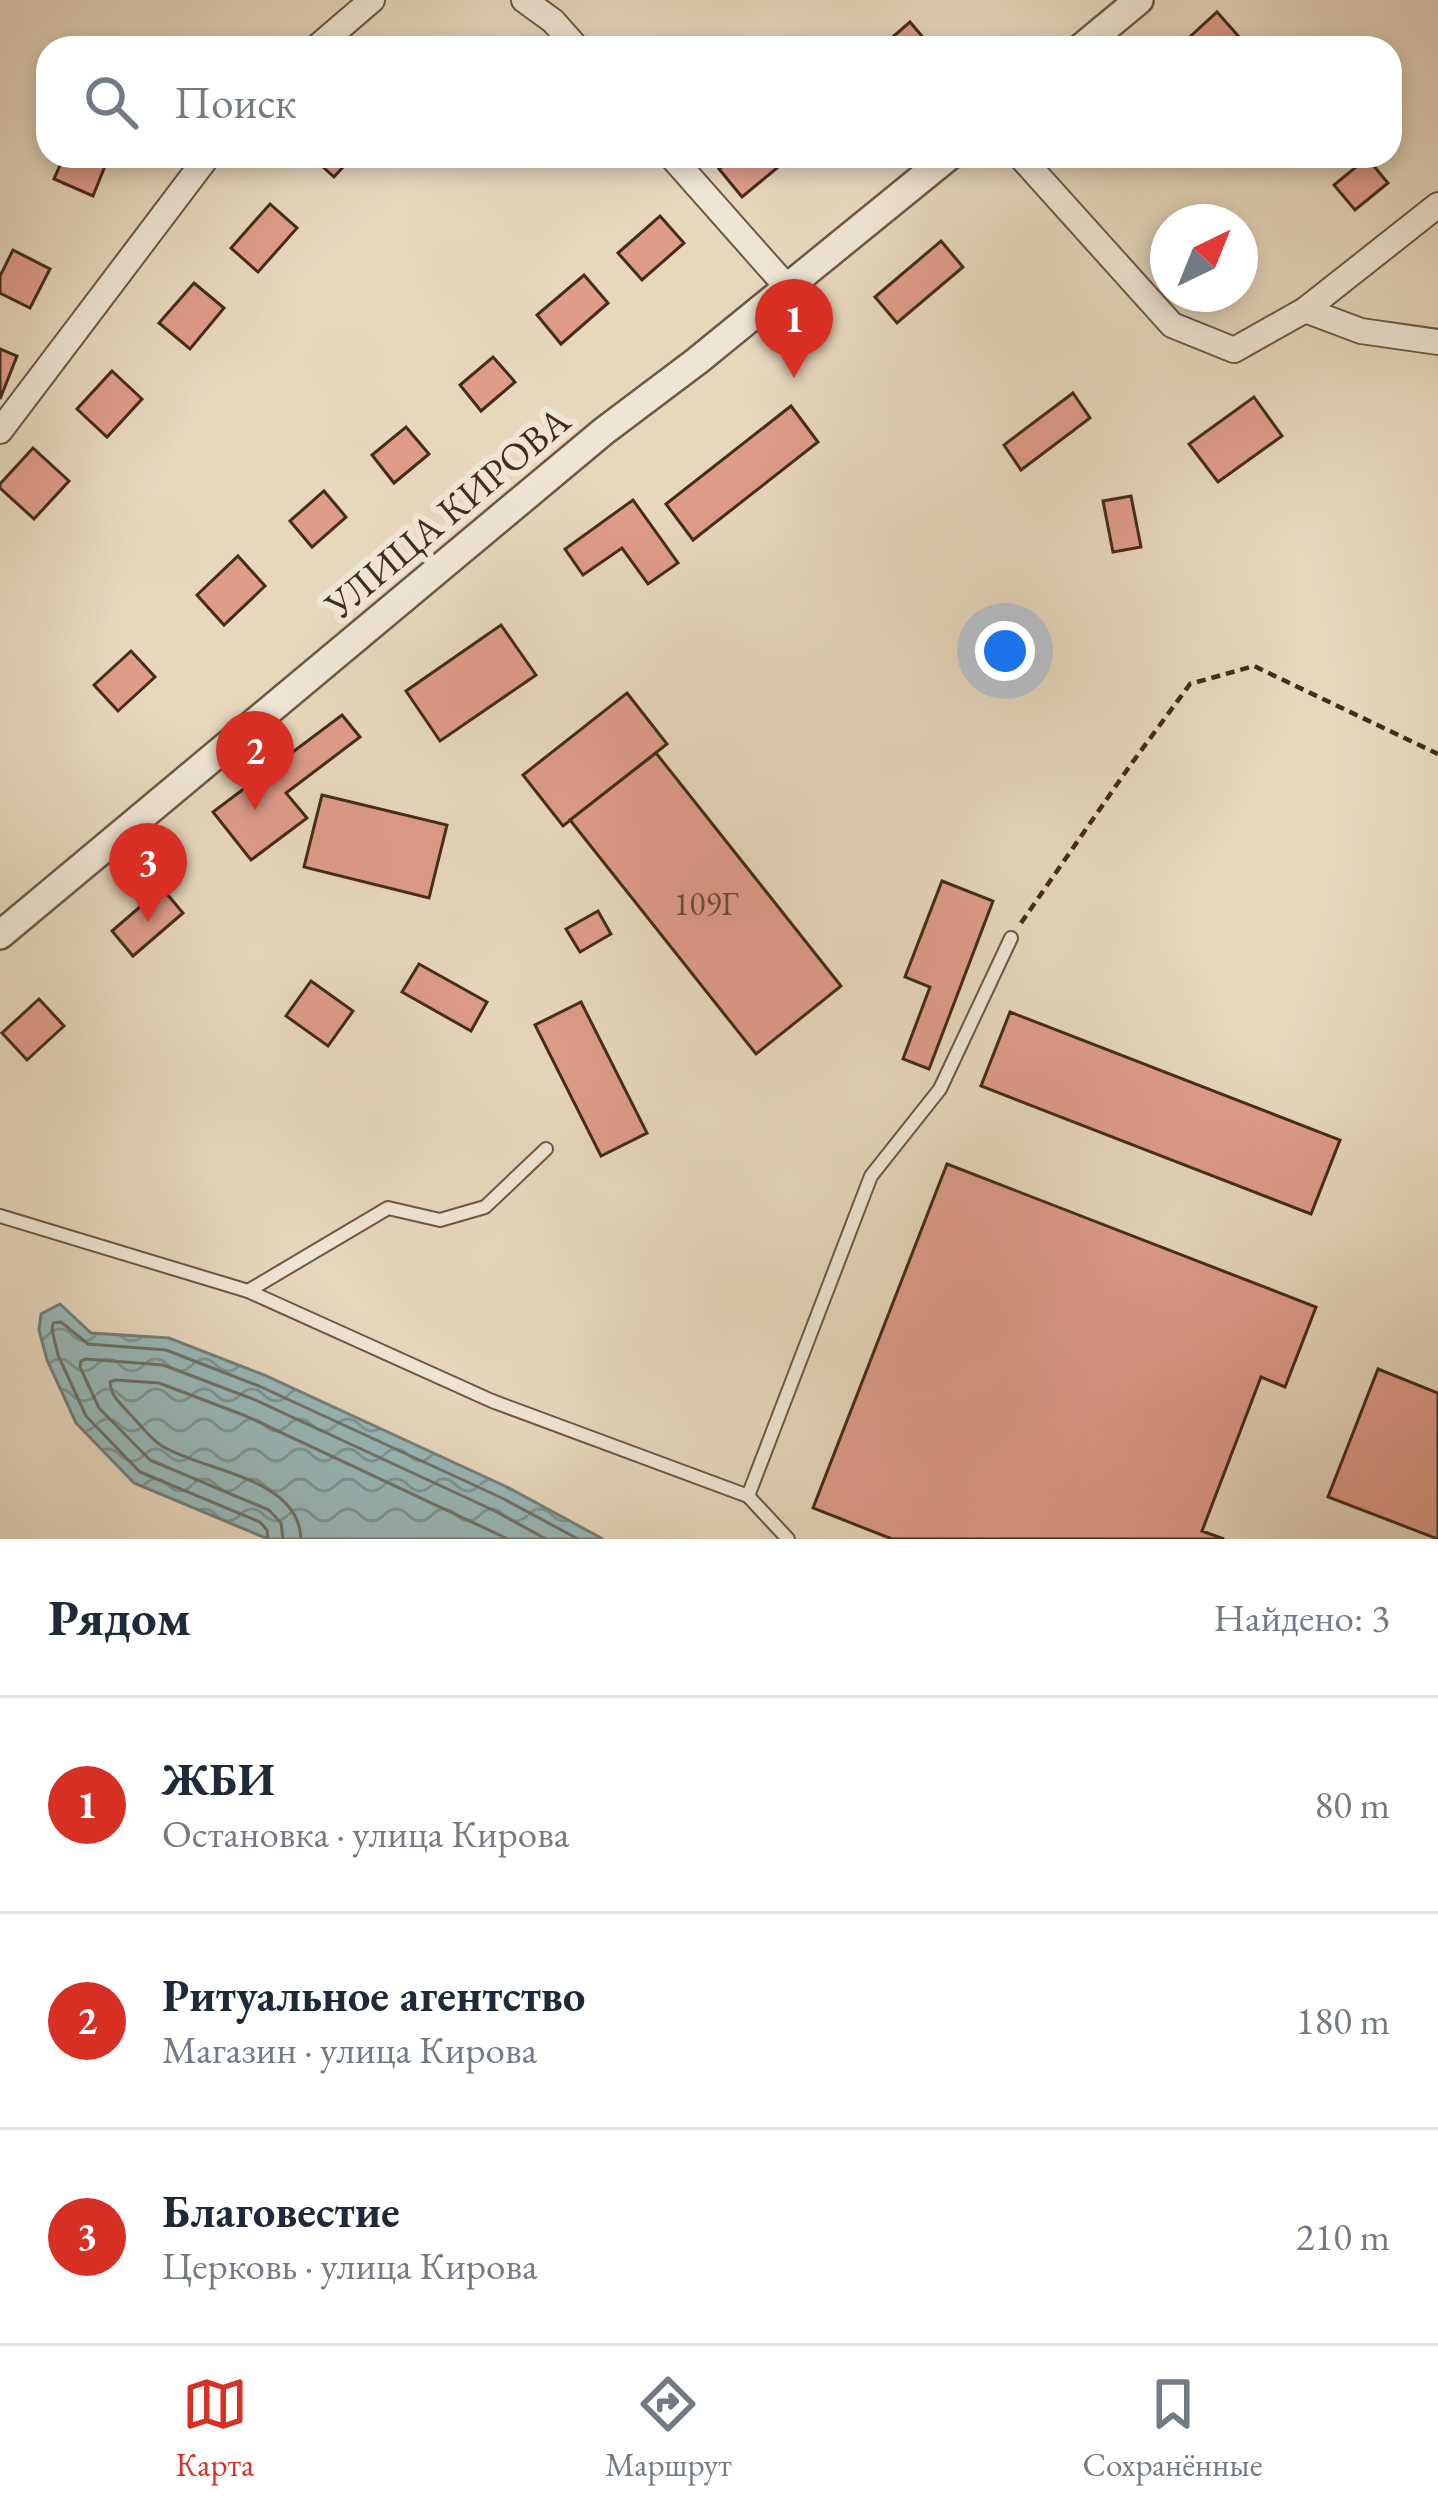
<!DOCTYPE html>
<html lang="ru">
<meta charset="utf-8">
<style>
:root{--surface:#fff;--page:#f6f6f7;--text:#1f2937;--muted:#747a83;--line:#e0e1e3;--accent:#d93025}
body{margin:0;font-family:"EB Garamond",serif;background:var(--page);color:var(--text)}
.compass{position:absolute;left:1150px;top:204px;width:108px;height:108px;border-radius:50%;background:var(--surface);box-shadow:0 6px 18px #0003;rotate:43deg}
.you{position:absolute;left:1005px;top:651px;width:42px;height:42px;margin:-30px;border:9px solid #fff;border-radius:50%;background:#1a73e8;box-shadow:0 0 0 18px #1a73e833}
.badge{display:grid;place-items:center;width:78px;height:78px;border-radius:50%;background:var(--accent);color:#fff;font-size:39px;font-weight:700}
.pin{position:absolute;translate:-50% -99px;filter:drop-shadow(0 3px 6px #0008)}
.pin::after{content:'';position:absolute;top:63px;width:42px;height:36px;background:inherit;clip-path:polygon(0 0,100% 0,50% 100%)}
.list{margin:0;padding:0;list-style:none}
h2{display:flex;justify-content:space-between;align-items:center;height:156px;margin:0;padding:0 48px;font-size:51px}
h2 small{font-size:39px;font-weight:400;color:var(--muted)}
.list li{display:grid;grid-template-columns:78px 1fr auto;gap:36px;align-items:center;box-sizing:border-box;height:216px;padding:0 48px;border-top:3px solid var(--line)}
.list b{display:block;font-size:45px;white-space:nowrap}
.list p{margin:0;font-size:39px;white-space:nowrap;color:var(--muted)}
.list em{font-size:39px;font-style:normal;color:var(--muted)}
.icon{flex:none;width:66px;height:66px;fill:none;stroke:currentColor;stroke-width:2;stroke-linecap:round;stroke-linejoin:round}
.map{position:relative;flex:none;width:1438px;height:1539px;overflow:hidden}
.search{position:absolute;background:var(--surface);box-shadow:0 6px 18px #0003;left:36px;right:36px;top:36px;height:132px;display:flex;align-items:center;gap:30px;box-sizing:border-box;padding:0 42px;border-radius:36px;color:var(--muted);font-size:45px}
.sheet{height:804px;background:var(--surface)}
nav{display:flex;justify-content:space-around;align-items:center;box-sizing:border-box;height:168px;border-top:3px solid var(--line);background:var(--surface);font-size:33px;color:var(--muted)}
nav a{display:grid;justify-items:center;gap:6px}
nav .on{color:var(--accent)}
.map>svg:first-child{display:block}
</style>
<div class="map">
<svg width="1438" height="1539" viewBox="0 0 1438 1539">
<defs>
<pattern id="water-waves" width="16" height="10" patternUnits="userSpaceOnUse" patternTransform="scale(3)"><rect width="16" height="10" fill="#98b8b8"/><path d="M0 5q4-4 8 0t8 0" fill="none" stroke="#7e9695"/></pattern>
</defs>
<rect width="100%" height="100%" fill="#e7d7bd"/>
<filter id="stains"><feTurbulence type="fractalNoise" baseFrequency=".00167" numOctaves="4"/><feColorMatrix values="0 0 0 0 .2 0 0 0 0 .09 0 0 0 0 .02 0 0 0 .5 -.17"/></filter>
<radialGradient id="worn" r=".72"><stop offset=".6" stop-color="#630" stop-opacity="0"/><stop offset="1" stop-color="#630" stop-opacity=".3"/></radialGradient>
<path fill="url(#water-waves)" stroke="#768079" stroke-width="3" d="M 60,1304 L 91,1333 L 169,1338 L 264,1375 L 507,1487 L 603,1539 L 268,1539 L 134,1483 L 76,1423 L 47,1360 L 39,1330 L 41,1314 Z"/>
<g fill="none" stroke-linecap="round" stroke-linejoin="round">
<g stroke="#6e7269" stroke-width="3">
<path d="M 268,1539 L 267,1530 L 260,1522 L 140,1472 L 86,1416 L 58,1355 L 52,1330 L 53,1323 L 61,1322 L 88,1344 L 166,1350 L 259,1386 L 502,1498 L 578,1539"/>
<path d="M 283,1539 L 281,1523 L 269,1510 L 150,1460 L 99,1408 L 80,1367 L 81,1361 L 86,1359 L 163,1365 L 253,1399 L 495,1511 L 546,1539"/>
<path d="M 301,1539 C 299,1477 205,1472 162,1446 C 149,1438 139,1423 129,1413 C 119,1402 111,1396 110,1382 L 115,1380 L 159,1383 L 246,1416 L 508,1539"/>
</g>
</g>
<g fill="#df9c89" stroke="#432c1a" stroke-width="3">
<path d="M 1217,12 L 1240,38 L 1229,48 L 1184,48 L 1181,45 Z"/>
<path d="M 910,22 L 932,48 L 880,48 Z"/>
<path d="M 64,156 L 109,156 L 93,196 L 54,179 Z"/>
<path d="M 311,156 L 353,156 L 334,177 Z"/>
<path d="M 735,156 L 777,156 L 783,163 L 742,197 L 719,169 Z"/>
<path d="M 1367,158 L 1388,183 L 1355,210 L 1334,185 Z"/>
<path d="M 270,204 L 297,228 L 258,272 L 231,248 Z"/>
<path d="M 660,216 L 684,243 L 642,280 L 618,253 Z"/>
<path d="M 941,241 L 963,267 L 897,323 L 875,297 Z"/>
<path d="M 13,250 L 50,269 L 30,308 L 0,293 L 0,276 Z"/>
<path d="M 584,275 L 608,303 L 561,344 L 537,315 Z"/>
<path d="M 194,283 L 224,308 L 190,349 L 159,323 Z"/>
<path d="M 0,349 L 17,356 L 0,399 Z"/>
<path d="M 493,357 L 515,382 L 481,411 L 460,385 Z"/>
<path d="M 112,371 L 142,399 L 107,437 L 77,409 Z"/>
<path d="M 1073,393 L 1090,418 L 1021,470 L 1004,445 Z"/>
<path d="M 1254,397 L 1282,436 L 1218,482 L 1189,444 Z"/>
<path d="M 791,406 L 818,442 L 693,540 L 666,504 Z"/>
<path d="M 406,427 L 429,454 L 394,483 L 372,455 Z"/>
<path d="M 33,448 L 69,481 L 34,519 L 0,488 L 0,484 Z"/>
<path d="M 324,491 L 346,517 L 312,547 L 290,521 Z"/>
<path d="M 1131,496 L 1141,547 L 1113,552 L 1103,501 Z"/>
<path d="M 633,500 L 678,563 L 648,584 L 622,548 L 583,575 L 565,549 Z"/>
<path d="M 238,556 L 265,586 L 224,625 L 197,595 Z"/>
<path d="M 501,625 L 536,675 L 440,741 L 406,691 Z"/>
<path d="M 131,651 L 155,677 L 118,711 L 94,685 Z"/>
<path d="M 627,693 L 667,744 L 563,826 L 523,775 Z"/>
<path d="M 342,715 L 360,737 L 286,793 L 307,818 L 251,860 L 213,812 Z"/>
<path d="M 656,753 L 841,986 L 756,1054 L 570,820 Z"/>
<path d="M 322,795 L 447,825 L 429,898 L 304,867 Z"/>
<path d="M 942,881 L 993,901 L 929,1069 L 903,1059 L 930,987 L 905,977 Z"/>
<path d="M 162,888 L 183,913 L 133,956 L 112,931 Z"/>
<path d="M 598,911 L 611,934 L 580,952 L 566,929 Z"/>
<path d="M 419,964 L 487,1002 L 471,1031 L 402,992 Z"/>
<path d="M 311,981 L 353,1011 L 328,1046 L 286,1016 Z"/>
<path d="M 39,999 L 64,1026 L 27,1060 L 2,1033 Z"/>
<path d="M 581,1002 L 647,1133 L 601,1156 L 535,1025 Z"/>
<path d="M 1010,1012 L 1340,1140 L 1311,1214 L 981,1086 Z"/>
<path d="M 947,1164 L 1316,1307 L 1285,1387 L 1261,1377 L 1202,1531 L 1224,1539 L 892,1539 L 813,1508 Z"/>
<path d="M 1378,1369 L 1438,1393 L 1438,1539 L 1328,1497 Z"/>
</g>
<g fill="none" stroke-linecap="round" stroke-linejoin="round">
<defs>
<g id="service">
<path d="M 0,1216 L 248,1291 L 492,1401 L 748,1496 L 871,1176 L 940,1089 L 1011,938"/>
<path d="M 248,1291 L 388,1208 L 440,1220 L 485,1207 L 546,1149"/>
<path d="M 748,1496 L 788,1539"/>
</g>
<g id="minor">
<path d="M 524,0 L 553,21 L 577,48"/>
<path d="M 316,48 L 372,0"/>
<path d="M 671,156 L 787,287"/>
<path d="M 1020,156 L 1172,325 L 1234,350 L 1305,310 L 1438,205"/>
<path d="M 1305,310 L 1361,331 L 1438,342"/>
<path d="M 0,431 L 208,156"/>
</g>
<g id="tertiary">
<path d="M 1081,48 L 1139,0"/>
<path d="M 0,935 L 604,431 L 697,361 L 949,156"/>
</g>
</defs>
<use href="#service" stroke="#6c5743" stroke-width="16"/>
<use href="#minor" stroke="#6c5743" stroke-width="28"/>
<use href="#tertiary" stroke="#6c5743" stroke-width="32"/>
<path stroke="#432c1a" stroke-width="4.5" stroke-dasharray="9 6" stroke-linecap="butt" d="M 1021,923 L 1129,767 L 1190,684 L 1254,666 L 1438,754"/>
<use href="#service" stroke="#efe5d4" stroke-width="12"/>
<use href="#minor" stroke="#efe5d4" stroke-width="24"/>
<use href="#tertiary" stroke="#efe5d4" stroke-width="27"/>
</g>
<g text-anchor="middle" stroke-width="12" stroke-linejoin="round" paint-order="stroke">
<g font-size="33" fill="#6a4836">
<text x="706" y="915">109Г</text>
</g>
<g font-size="39" fill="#432c1a" stroke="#efe5d4">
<text transform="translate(447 512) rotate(-40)" y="14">УЛИЦА КИРОВА</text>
</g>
</g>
<rect width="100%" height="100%" filter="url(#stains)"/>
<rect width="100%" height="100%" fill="url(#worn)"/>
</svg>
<svg class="compass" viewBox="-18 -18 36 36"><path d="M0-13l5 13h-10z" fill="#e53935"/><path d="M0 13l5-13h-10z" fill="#747a83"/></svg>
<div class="you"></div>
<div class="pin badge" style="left:794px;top:378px">1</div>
<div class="pin badge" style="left:255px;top:810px">2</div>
<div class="pin badge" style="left:148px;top:922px">3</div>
<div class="search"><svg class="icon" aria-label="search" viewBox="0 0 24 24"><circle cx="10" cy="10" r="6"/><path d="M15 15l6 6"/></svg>Поиск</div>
</div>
<section class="sheet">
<h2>Рядом<small>Найдено: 3</small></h2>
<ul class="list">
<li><span class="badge">1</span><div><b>ЖБИ</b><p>Остановка · улица Кирова</p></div><em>80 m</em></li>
<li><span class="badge">2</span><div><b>Ритуальное агентство</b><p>Магазин · улица Кирова</p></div><em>180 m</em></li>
<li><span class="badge">3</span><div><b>Благовестие</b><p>Церковь · улица Кирова</p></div><em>210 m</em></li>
</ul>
</section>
<nav>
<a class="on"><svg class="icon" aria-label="map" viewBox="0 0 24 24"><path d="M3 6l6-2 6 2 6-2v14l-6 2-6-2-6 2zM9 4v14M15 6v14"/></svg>Карта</a>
<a><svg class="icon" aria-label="directions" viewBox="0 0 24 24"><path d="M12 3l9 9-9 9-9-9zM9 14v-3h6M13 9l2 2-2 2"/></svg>Маршрут</a>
<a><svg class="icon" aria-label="saved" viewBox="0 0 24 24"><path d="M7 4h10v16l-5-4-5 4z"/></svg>Сохранённые</a>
</nav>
